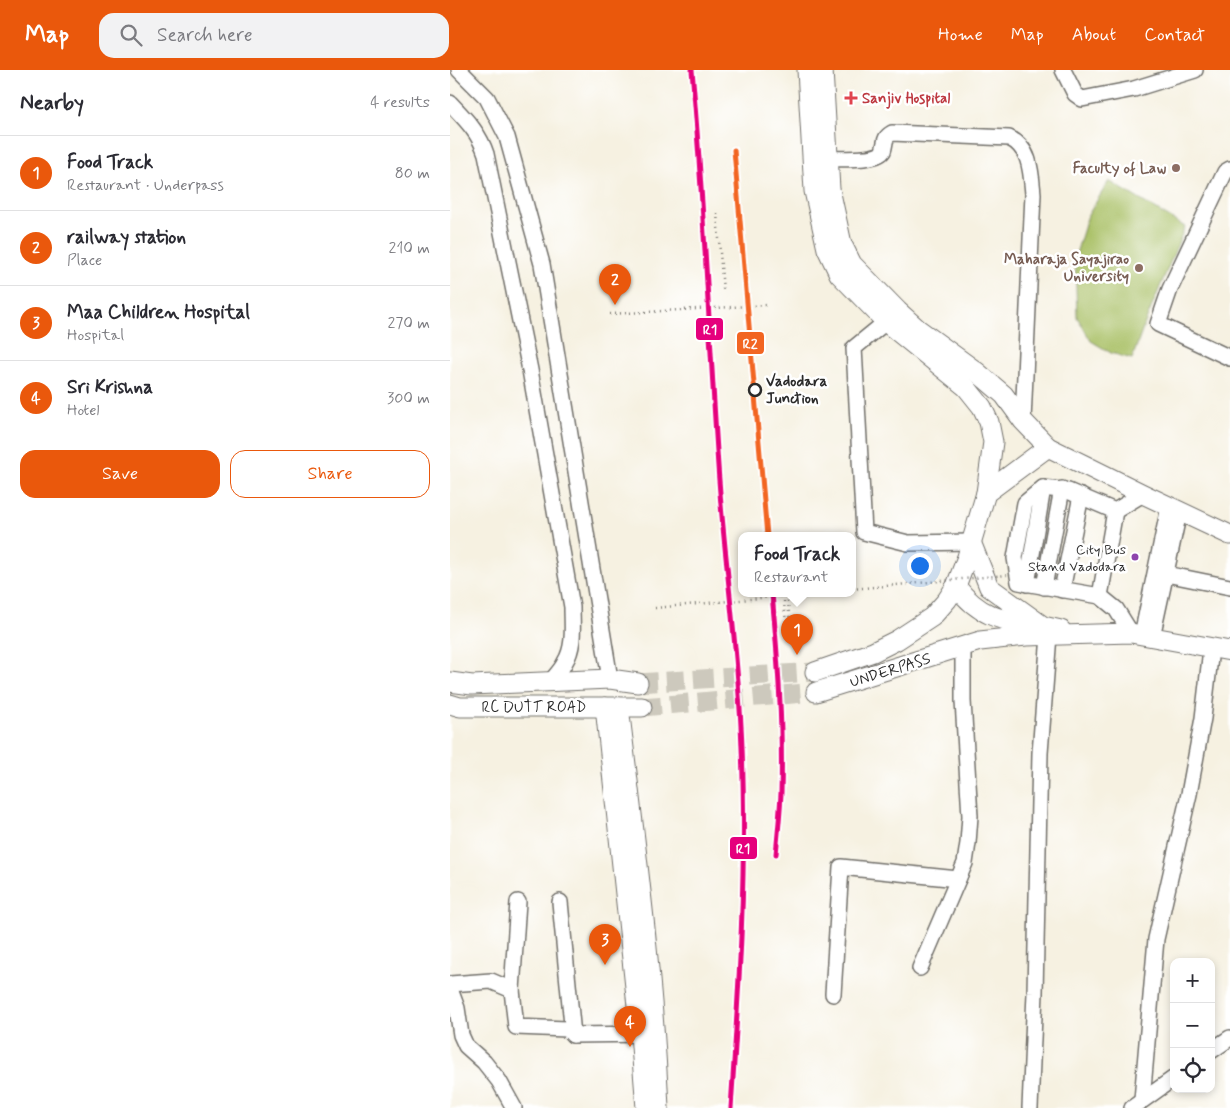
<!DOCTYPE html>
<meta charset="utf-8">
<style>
:root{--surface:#fff;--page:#f2f2f3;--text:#2b2b33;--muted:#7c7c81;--line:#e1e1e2;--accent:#ea580c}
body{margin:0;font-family:Mynerve,sans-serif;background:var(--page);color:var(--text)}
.controls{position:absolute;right:15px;bottom:15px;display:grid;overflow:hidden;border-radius:10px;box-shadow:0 2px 8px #0003}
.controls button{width:45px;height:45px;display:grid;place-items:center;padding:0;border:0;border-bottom:1px solid var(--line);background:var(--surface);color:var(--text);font:25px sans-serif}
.you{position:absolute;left:469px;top:495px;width:18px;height:18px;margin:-12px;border:4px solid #fff;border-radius:50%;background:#1a73e8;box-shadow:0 0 0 8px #1a73e833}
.badge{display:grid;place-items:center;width:32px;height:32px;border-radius:50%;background:var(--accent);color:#fff;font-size:16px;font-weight:700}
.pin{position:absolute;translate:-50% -41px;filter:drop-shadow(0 1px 2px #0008)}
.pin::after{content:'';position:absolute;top:26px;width:18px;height:15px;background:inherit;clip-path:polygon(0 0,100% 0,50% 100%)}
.popup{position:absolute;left:288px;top:462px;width:118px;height:65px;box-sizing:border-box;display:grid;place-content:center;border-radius:10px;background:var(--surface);filter:drop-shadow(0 1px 4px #0005);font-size:16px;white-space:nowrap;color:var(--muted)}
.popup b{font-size:19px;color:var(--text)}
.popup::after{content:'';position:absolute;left:50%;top:100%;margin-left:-10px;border:10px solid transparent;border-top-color:var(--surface)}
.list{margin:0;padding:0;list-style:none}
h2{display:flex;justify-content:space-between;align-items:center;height:65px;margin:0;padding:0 20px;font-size:21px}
h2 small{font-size:16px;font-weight:400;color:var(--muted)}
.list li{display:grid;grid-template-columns:32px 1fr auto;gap:15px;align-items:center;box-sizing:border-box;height:75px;padding:0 20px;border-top:1px solid var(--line)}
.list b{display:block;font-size:19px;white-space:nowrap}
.list p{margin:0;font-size:16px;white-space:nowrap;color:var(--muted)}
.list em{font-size:16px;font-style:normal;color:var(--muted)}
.actions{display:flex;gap:10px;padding:15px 20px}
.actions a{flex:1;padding:11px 0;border:1px solid var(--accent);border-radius:15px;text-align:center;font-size:18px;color:var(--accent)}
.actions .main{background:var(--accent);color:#fff}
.icon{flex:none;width:28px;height:28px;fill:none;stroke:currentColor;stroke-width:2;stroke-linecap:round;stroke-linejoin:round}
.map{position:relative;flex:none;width:780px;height:1038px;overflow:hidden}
header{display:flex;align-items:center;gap:30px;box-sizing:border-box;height:70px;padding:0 25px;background:var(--accent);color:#fff}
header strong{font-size:24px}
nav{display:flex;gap:28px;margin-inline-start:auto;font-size:18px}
.search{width:350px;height:45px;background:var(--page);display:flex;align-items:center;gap:12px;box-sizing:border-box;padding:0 18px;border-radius:15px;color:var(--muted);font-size:19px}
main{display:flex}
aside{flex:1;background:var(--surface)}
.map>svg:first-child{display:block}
</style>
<header>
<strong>Map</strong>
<div class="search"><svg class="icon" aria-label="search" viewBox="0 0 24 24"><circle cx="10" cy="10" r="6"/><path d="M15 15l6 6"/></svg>Search here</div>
<nav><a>Home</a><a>Map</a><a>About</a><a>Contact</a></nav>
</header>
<main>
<aside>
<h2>Nearby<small>4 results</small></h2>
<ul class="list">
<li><span class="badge">1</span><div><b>Food Track</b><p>Restaurant · Underpass</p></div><em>80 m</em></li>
<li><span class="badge">2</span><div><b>railway station</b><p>Place</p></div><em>210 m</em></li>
<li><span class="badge">3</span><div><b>Maa Children Hospital</b><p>Hospital</p></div><em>270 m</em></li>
<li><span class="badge">4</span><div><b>Sri Krishna</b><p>Hotel</p></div><em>300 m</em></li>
</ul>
<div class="actions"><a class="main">Save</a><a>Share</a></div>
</aside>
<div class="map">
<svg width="780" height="1038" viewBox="0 0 780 1038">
<rect width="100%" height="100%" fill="#fff"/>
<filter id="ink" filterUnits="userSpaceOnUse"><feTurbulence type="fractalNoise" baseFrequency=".02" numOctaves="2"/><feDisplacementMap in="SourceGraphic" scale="10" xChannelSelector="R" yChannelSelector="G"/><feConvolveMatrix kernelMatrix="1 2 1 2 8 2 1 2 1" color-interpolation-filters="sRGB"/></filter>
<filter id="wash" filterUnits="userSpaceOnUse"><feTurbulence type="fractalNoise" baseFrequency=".0096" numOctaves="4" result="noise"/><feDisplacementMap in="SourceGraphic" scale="20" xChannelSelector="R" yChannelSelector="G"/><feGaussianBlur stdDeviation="1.12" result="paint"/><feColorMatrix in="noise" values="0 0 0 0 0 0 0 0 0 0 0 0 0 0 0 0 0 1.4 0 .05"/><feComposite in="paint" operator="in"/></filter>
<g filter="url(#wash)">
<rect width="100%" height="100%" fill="#f6f1e1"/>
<path fill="#aac167" stroke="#6a7649" d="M 659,111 L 735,157 L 695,253 L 682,289 L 661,283 L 641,271 L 627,247 L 625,187 L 638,145 Z"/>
</g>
<g filter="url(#ink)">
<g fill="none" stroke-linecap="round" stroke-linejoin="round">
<g stroke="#cdc9bd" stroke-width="19" stroke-dasharray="19 9" stroke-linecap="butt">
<path d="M 188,613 L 365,602"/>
<path d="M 192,637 L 366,622"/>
</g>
<defs>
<g id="minor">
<path d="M 9,0 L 37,28 L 57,67 L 92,194 L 160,609"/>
<path d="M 613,0 L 625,24 L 632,29 L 684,19 L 745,0"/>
<path d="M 0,33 C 15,49 29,62 36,84 L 80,300 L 122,537 C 122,555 125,576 115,592 C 112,599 106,605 101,611"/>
<path d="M 378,89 C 389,88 428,91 433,81 C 436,73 433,68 442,63 L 559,68 C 581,78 581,103 583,124 L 573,351"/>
<path d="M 780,99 L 775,102 L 720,219 L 708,254 L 780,288"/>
<path d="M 443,246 L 404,278 L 414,462 L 458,473 L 521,472"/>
<path d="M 716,504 L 780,517"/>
<path d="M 577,514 L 593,418"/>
<path d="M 594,517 L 612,419"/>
<path d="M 612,520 L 631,426"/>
<path d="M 650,526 L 665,441"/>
<path d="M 681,563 L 666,539 L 650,526 L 569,512 L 565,488 L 575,433 L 593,418 L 618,421 L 665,441 L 693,424"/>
<path d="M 692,565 L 719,437"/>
<path d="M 702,567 L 729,442"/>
<path d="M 110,832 L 123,965"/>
<path d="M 470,898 L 515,793 L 518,773 L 520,746 L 513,631 L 513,577"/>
<path d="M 0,914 L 41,911 L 62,920 L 66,957 L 117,959 L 123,965 L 201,964"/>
<path d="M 0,919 L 7,938 L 11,965 L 16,976 L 34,992 L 49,1011 L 64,1038"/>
<path d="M 62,920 L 68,832"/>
<path d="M 383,924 L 391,797 L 508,809"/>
<path d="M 761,981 L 780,968"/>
<path d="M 692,1030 L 706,869 L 739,724 L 753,648 L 761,579"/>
<path d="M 580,1038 L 585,923 L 590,683 L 599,565"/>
<path d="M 682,1038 L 724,1008"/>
</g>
<g id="major">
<path d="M 357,0 L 364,121 L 377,179 L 389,204 L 437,253 L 516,317 L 532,337 L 539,352 L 543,372 L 536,423"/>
<path d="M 373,0 L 380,119 L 392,174 L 402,194 L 448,241 L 468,259 L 527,302 L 554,325 L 573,351 L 598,377 L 693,424 L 780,465"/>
<path d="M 521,472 L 539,517 L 593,556 L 611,560"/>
<path d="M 506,516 C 530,548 552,550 589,556"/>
<path d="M 365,602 L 423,582 L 447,570 L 482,547 L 497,530 L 506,516 L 517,487 L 536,423 L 598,377"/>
<path d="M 0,612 L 22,615 L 160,609 L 188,613"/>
<path d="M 366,622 L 530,571 L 576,566 L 681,563 L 780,581"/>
<path d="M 0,634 L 10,637 L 192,637"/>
<path d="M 155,637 L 190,964 L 196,1038"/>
<path d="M 169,637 C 185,770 203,904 209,1038"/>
</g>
</defs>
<use href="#minor" stroke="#72706b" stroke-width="18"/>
<use href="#major" stroke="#72706b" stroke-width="21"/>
<g stroke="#72706b" stroke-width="2.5" stroke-dasharray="1 4" stroke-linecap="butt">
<path d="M 267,143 L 273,221"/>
<path d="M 160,244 L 317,235"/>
<path d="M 334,531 L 337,566"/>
<path d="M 338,531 L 341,566"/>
<path d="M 205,538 L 353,524"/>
</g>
<use href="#minor" stroke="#fff" stroke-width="15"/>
<use href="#major" stroke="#fff" stroke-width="19"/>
<path stroke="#72706b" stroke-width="2.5" stroke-dasharray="1 4" stroke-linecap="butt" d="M 402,519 L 557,505"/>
<defs>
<g id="rail-1">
<path d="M 242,0 C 254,132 259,264 268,396 C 274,490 289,583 292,678 C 297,798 289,918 281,1038"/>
<path d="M 322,524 C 328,590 333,656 331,723 C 330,744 328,764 326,784"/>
</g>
<path id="rail-2" d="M 284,80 L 317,466"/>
</defs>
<use href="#rail-1" stroke="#fff" stroke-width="9"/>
<use href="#rail-2" stroke="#fff" stroke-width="9"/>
<use href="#rail-1" stroke="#e5007d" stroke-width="5"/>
<use href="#rail-2" stroke="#f26522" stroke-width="5"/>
</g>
</g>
<path fill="#e0444e" stroke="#fff" stroke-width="2" d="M398.5 20.5h5v5h5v5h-5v5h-5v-5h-5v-5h5z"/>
<g fill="#8d6e63" stroke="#fff" stroke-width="2">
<circle cx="726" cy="98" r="5"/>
<circle cx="689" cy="198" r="5"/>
</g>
<circle fill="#fff" stroke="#2b2b2b" stroke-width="2.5" cx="305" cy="320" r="6"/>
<circle fill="#8e44ad" stroke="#fff" stroke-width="2" cx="685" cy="487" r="4.5"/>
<g text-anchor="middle" stroke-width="5" stroke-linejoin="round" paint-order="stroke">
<g font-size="14" fill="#2b2b2b" stroke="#fff" text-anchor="end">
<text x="676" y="484">City Bus<tspan x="676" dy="17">Stand Vadodara</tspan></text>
</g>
<g font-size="15" font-weight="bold" fill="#be3a42" stroke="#fff" text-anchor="start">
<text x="412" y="33">Sanjiv Hospital</text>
</g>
<g font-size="15" font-weight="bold" fill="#785e54" stroke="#fff" text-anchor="end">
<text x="716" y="103">Faculty of Law</text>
<text x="679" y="194">Maharaja Sayajirao<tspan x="679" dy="17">University</tspan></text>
</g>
<g font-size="15" font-weight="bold" fill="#2b2b2b" stroke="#fff" text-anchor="start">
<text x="316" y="316">Vadodara<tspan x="316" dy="17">Junction</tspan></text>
</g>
<g font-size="15" fill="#2b2b2b" stroke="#fff">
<text transform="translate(440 600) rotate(-17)" y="5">UNDERPASS</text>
<text x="84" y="642">RC DUTT ROAD</text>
</g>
</g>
<g stroke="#fff" stroke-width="2">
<rect x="245" y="247" width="29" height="24" rx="5" fill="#e5007d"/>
<rect x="286" y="261" width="29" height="24" rx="5" fill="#f26522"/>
<rect x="279" y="766" width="29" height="24" rx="5" fill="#e5007d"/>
</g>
<g font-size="14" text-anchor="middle" font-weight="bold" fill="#fff">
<text x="260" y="264">R1</text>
<text x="300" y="278">R2</text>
<text x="293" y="783">R1</text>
</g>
</svg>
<div class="controls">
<button>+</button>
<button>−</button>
<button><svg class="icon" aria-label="locate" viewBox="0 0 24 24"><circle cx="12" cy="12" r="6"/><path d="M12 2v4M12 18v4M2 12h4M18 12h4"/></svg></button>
</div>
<div class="you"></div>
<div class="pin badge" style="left:347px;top:585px">1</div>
<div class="popup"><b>Food Track</b>Restaurant</div>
<div class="pin badge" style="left:165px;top:235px">2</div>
<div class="pin badge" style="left:155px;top:895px">3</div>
<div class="pin badge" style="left:180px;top:977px">4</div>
</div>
</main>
